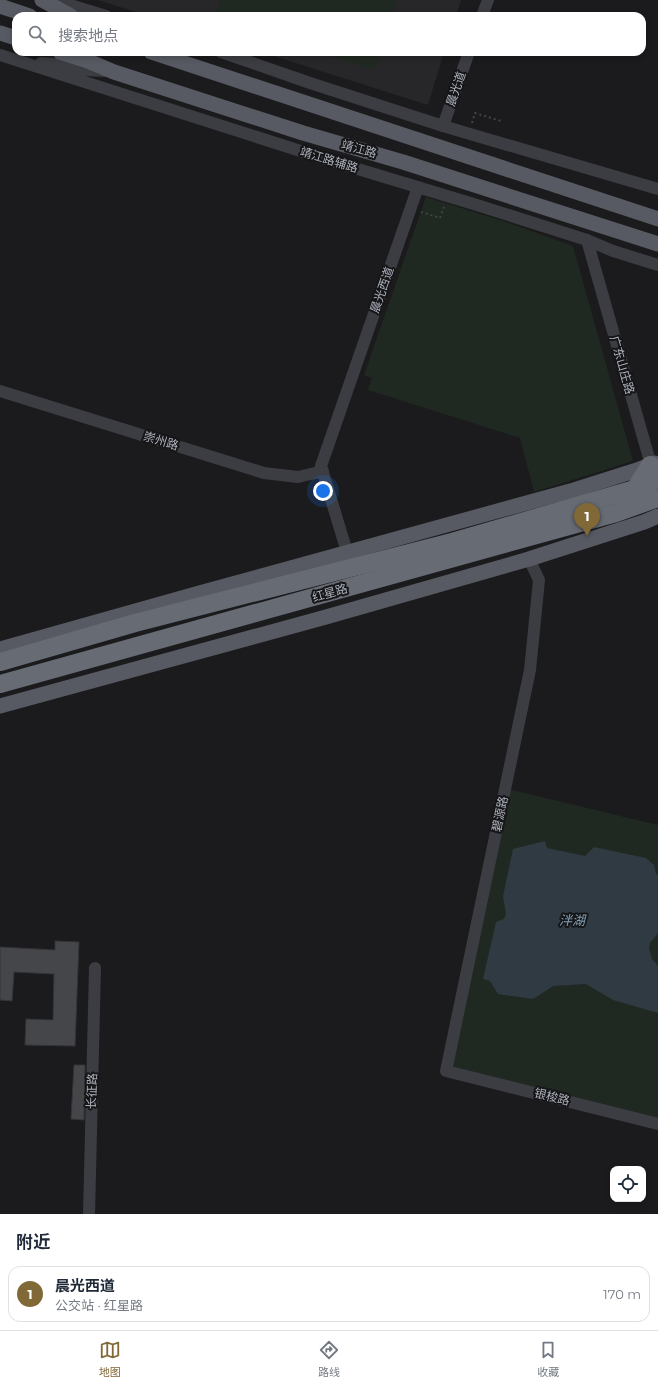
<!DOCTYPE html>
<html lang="zh">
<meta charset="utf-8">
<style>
:root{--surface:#fff;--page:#f6f6f7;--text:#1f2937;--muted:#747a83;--line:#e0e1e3;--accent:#816937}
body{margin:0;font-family:Montserrat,"Noto Sans SC",sans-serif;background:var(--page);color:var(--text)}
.controls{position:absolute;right:12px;bottom:12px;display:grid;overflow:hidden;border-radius:8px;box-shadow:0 2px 6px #0003}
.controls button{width:36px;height:36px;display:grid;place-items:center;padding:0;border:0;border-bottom:1px solid var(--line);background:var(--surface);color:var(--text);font:20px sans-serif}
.you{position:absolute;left:323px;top:491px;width:14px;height:14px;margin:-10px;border:3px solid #fff;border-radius:50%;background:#1a73e8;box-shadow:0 0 0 6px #1a73e833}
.badge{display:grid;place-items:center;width:26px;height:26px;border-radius:50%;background:var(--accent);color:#fff;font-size:13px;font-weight:700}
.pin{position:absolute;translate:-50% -33px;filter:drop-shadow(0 1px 2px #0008)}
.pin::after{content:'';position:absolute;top:21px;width:14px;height:12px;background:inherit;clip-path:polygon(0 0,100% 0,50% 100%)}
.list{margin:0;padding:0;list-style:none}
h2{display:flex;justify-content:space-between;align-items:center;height:52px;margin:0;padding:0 16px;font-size:17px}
h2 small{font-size:13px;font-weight:400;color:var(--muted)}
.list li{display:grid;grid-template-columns:26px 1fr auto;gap:12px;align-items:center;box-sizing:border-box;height:56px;margin:0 8px 8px;padding:0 8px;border:1px solid var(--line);border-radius:12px}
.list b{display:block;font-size:15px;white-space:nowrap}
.list p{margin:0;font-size:13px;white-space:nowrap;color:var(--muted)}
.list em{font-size:13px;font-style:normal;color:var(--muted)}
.icon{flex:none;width:22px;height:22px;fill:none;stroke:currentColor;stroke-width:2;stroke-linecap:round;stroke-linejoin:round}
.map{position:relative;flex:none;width:658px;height:1214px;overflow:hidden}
.search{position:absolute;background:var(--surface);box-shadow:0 2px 6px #0003;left:12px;right:12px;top:12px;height:44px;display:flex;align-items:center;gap:10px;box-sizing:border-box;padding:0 14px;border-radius:12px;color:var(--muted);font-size:15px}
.sheet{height:116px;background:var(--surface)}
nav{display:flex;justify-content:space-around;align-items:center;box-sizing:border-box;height:56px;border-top:1px solid var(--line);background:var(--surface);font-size:11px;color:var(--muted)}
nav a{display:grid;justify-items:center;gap:2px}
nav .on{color:var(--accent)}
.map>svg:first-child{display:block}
</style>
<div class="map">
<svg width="658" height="1214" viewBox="0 0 658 1214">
<rect width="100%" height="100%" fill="#1b1b1d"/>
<g fill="#27272a">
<path d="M 98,0 L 461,0 L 456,16 L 148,16 Z"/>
<path d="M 261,52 L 444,52 L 428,105 Z"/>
</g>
<g fill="#202921">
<path d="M 220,0 L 397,0 L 392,16 L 215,16 Z"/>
<path d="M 319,52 L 381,52 L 375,70 Z"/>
<path d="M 426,197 L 506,222 L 573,246 L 633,461 L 534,492 L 520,438 L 368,390 L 372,378 L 364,375 Z"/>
<path d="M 508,789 L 658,825 L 658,1120 L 449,1068 Z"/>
</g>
<path fill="#303a42" d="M 545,841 L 547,848 L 585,856 L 594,847 L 646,858 L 654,865 L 656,874 L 658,875 L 658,933 L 650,943 L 649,948 L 652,959 L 658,966 L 658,1013 L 613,1000 L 586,984 L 553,986 L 533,999 L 498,994 L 490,981 L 483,979 L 496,922 L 504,919 L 506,914 L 503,896 L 513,849 Z"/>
<g fill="#45464a" stroke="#353539">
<path d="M 55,941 L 79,942 L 75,1046 L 25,1045 L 26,1019 L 53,1020 L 54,974 L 14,972 L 12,1001 L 0,1000 L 0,947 L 55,950 Z"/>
<path d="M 74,1065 L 85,1065 L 84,1120 L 71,1119 Z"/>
</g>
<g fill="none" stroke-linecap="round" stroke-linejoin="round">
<g stroke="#41444a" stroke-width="2" stroke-dasharray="2 3" stroke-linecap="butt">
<path d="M 472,123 L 475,113 L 501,121"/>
<path d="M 421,212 L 440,218 L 444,207"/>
</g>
<g stroke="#3c3d42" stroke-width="12">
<path d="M 54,0 L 106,16"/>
<path d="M 482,16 L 488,0"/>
<path d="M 221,52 L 310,83 L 443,126 L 658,189"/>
<path d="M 0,55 L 338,163 L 477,205 L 587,240 L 613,251 L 658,265"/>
<path d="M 41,63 L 57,64 L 82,70 L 106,71"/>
<path d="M 443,126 L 469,52"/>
<path d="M 587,240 L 653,472"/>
<path d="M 0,391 L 264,473 L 298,477 L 323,471"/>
<path d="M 347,552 L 321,466 L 418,187"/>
<path d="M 529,559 L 539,580 L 530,670 L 446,1071 L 658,1124"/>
<path d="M 89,1214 L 95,968"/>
</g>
<g stroke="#575a62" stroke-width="15">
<path d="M 42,0 L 71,16"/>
<path d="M 0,6 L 30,16"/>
<path d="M 0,33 L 16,38"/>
<path d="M 60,52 L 88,61 L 114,72 L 303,133 L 403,162 L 658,244"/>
<path d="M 151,52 L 658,219"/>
<path d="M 0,649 L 203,592 L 574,490 L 637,470 L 655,463"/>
<path d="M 0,706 L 326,617 L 529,559 L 644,522 L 658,516"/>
</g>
<g stroke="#676b74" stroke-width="18">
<path d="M 635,489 L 650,465"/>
<path d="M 0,662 L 135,623 L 452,542 L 635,489 L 658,479"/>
<path d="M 0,684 L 616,513 L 658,498"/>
</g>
</g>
<g text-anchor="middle" stroke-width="4" stroke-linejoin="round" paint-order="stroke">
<g font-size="12" fill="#adb2bd" stroke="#161618">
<text transform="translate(456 89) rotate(-71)" y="4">晨光道</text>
<text transform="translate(359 149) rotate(16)" y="4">靖江路</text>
<text transform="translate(329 160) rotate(17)" y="4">靖江路辅路</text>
<text transform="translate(382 290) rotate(-71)" y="4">晨光西道</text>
<text transform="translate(622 365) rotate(74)" y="4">广东山庄路</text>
<text transform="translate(161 441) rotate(17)" y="4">崇州路</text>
<text transform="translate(330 593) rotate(-16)" y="4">红星路</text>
<text transform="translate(500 814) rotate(-78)" y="4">碧源路</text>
<text transform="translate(92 1091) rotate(-88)" y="4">长征路</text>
<text transform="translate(552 1097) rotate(14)" y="4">银梭路</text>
</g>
<g font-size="13" font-style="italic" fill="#84a0b8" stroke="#161618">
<text x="572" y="925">泮湖</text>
</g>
</g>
</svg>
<div class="controls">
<button><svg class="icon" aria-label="locate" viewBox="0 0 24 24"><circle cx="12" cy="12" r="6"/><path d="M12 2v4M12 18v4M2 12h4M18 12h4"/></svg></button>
</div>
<div class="you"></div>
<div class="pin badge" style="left:587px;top:536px">1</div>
<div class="search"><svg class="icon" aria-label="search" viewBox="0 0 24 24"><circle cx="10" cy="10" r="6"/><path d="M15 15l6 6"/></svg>搜索地点</div>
</div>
<section class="sheet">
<h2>附近<small></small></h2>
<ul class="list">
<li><span class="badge">1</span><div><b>晨光西道</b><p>公交站 · 红星路</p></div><em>170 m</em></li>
</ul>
</section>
<nav>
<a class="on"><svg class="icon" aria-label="map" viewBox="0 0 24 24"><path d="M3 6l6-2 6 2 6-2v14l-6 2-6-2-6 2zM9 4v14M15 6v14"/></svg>地图</a>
<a><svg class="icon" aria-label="directions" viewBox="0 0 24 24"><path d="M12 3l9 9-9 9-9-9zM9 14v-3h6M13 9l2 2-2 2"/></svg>路线</a>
<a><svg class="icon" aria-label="saved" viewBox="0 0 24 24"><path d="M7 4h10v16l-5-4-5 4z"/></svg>收藏</a>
</nav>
